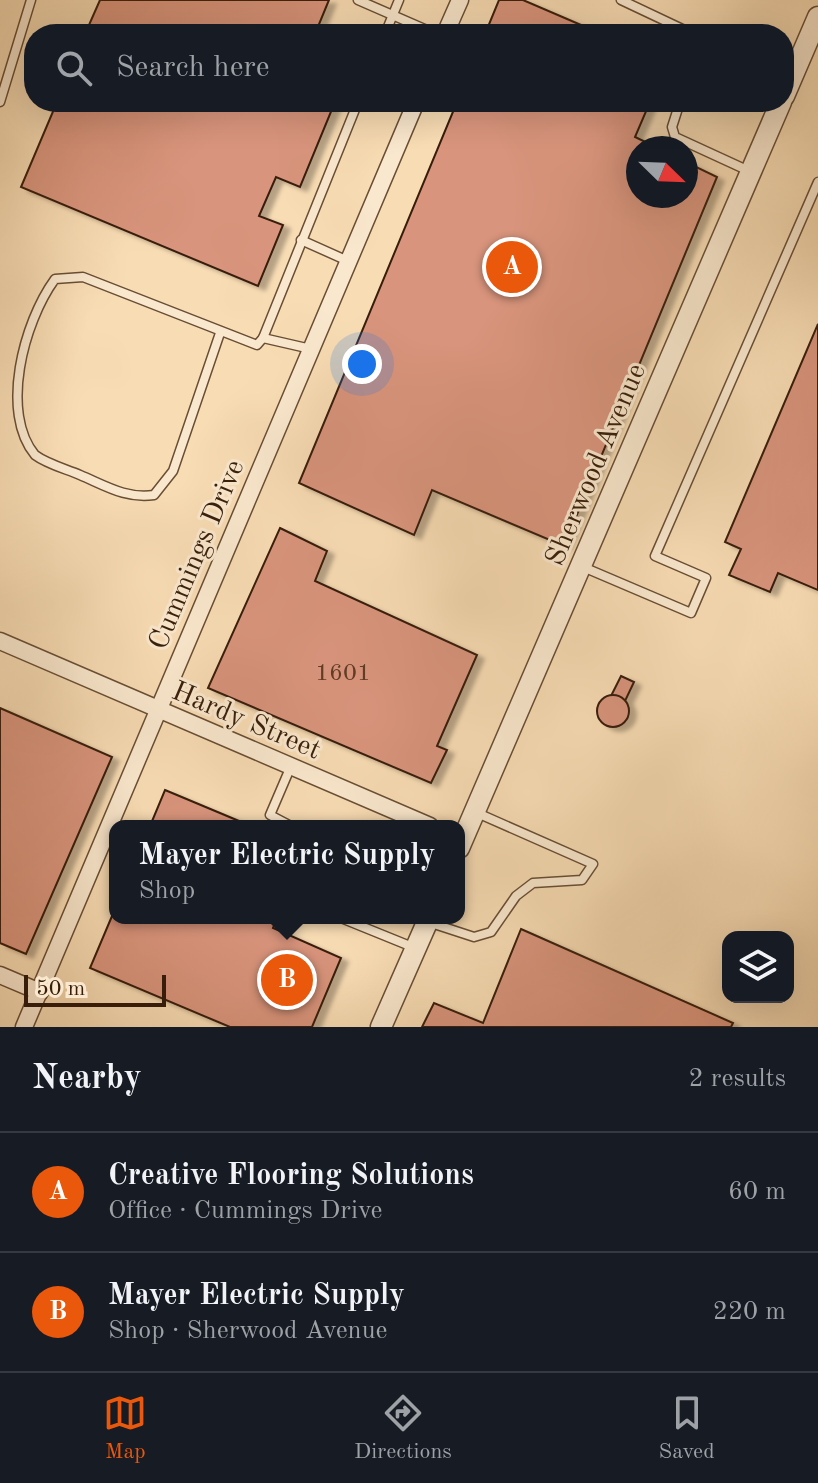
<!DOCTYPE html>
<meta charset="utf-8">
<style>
:root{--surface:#171b24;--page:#20242c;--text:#f1f3f6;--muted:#9ea1a6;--line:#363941;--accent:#ea580c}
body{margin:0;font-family:"Old Standard TT",serif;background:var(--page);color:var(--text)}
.controls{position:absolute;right:24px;bottom:24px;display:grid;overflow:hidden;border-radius:16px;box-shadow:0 8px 32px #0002}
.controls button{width:72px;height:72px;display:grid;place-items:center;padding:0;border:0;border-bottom:2px solid var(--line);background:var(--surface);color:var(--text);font:40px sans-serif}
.compass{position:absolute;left:626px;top:136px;width:72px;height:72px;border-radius:50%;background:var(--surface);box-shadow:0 8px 32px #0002;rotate:113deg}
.scale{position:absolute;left:24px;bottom:20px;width:142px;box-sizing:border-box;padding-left:8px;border:4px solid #381e0a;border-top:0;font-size:22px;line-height:28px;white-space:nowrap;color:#381e0a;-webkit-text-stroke:6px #fae8ce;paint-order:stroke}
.you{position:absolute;left:362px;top:364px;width:28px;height:28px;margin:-20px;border:6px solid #fff;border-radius:50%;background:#1a73e8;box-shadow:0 0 0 12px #1a73e833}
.badge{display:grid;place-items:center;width:52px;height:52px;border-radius:50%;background:var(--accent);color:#fff;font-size:26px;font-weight:700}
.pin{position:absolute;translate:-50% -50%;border:4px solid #fff;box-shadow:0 2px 8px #0006}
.popup{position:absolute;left:109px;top:820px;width:356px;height:104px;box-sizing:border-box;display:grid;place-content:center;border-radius:16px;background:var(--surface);filter:drop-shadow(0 2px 6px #0005);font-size:26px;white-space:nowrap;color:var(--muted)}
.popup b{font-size:30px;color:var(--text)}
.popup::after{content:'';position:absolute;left:50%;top:100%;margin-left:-16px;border:16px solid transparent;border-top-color:var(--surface)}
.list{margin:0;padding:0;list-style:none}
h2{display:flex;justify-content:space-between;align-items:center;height:104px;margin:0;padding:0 32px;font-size:34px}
h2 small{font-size:26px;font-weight:400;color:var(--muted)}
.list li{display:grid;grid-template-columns:52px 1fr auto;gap:24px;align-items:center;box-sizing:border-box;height:120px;padding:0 32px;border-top:2px solid var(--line)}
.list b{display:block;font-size:30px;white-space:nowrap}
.list p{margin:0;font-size:26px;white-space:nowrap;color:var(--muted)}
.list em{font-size:26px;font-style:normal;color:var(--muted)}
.icon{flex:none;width:44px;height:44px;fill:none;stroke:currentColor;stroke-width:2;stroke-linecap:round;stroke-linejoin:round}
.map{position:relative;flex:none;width:818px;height:1027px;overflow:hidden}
.search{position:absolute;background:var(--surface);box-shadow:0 8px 32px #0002;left:24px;right:24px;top:24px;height:88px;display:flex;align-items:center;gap:20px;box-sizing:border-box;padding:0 28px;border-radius:32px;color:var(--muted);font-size:30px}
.sheet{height:344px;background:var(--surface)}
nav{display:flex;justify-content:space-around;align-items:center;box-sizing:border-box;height:112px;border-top:2px solid var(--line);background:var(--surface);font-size:22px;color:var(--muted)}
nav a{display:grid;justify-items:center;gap:4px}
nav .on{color:var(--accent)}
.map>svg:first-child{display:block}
</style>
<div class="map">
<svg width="818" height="1027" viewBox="0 0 818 1027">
<defs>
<filter id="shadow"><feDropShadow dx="7" dy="4" stdDeviation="2" flood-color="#0004"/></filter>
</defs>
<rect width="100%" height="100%" fill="#f8dcb4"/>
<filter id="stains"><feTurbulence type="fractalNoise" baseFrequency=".0025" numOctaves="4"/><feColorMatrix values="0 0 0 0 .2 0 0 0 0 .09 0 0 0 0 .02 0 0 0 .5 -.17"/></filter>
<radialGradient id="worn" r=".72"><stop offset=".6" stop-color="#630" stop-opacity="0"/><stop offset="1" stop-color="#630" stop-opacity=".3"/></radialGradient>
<g fill="#d8947b" stroke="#381e0a" stroke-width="2" filter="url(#shadow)">
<path d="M 100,0 L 329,0 L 315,34 L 85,34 Z"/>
<path d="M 499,0 L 523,0 L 602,34 L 485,34 Z"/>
<path d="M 57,102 L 335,102 L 300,187 L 276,177 L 259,216 L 283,225 L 258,286 L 21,187 Z"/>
<path d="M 457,102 L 650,102 L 635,137 L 658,148 L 638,148 L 638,196 L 686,196 L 686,162 L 717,177 L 564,546 L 432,490 L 414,535 L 299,483 Z"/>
<path d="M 818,324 L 818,590 L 778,573 L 770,592 L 729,575 L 741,549 L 725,542 Z"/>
<path d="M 280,528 L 327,551 L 315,581 L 477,655 L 437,746 L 447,750 L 431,783 L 208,688 Z"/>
<path d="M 621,676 L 634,682 L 625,701 L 611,696 Z"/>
<circle cx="613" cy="711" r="16"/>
<path d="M 0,708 L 112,757 L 26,954 L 0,943 Z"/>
<path d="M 165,790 L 251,826 L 150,826 Z"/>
<path d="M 115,909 L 115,918 L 277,918 L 273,928 L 341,958 L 312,1027 L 230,1027 L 90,968 Z"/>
<path d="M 521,929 L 733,1023 L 731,1027 L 422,1027 L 434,1003 L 483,1023 Z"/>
</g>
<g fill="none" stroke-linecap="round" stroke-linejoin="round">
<defs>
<g id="service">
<path d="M 358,0 L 436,34"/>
<path d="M 621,0 L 693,34"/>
<path d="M 385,34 L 399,0"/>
<path d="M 0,102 L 31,0"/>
<path d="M 680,102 L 672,127 L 675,137 L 749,171"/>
<path d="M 301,240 L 348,261"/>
<path d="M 220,333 L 173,471 L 154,495 C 126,499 106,486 80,475 C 66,469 47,464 35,455 C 0,413 23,323 55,279 L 83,277 L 257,345 L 263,338 L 358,102"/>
<path d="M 263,338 L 311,349"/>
<path d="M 583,567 L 691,613 L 706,578 L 655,556 L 818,182"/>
<path d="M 291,766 L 270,815 L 291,826"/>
<path d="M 341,918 L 415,948"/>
<path d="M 428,922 L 474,937 L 491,932 L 516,896 L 533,883 L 582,880 L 593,864 L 475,812"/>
</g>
<g id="minor">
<path d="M 445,34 L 460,0"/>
<path d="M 0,641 L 430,826"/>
<path d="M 0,975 L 40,992"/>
<path d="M 24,1027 L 416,102"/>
</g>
<g id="tertiary">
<path d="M 784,96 L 818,17"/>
<path d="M 459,848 L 781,102"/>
<path d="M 381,1027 L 429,918"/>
</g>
</defs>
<use href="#service" stroke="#684e34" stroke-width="11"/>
<use href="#minor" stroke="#684e34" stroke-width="19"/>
<use href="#tertiary" stroke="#684e34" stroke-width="23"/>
<use href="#service" stroke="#fae8ce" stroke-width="8"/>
<use href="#minor" stroke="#fae8ce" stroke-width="16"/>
<use href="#tertiary" stroke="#fae8ce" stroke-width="20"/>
</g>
<g text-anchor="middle" stroke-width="6" stroke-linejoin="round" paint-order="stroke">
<g font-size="24" fill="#603c26">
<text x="343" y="680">1601</text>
</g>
<g font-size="28" fill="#381e0a" stroke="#fae8ce">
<text transform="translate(594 464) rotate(-67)" y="10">Sherwood Avenue</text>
<text transform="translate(195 554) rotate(-67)" y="10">Cummings Drive</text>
<text transform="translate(247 719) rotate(23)" y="10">Hardy Street</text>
</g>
</g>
<rect width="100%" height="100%" filter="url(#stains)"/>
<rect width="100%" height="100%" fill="url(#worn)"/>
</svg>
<div class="controls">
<button><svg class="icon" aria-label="layers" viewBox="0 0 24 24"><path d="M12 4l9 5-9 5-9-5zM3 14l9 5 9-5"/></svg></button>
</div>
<svg class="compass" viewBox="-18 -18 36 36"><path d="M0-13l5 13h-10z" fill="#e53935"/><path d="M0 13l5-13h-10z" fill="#9ea1a6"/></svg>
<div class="scale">50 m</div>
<div class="you"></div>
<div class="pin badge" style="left:512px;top:267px">A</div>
<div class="pin badge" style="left:287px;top:980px">B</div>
<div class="popup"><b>Mayer Electric Supply</b>Shop</div>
<div class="search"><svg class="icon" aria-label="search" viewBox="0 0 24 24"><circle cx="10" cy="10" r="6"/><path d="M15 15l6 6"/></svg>Search here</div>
</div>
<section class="sheet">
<h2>Nearby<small>2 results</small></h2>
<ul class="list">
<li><span class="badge">A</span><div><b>Creative Flooring Solutions</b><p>Office · Cummings Drive</p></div><em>60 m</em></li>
<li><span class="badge">B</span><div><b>Mayer Electric Supply</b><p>Shop · Sherwood Avenue</p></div><em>220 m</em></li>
</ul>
</section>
<nav>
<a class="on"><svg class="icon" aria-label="map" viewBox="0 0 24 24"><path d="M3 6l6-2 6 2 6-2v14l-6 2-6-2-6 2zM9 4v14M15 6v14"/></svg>Map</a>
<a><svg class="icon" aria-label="directions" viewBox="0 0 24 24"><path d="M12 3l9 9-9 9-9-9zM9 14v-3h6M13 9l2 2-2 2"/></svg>Directions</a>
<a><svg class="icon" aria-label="saved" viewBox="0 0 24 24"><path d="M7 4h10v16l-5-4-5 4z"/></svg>Saved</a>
</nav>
